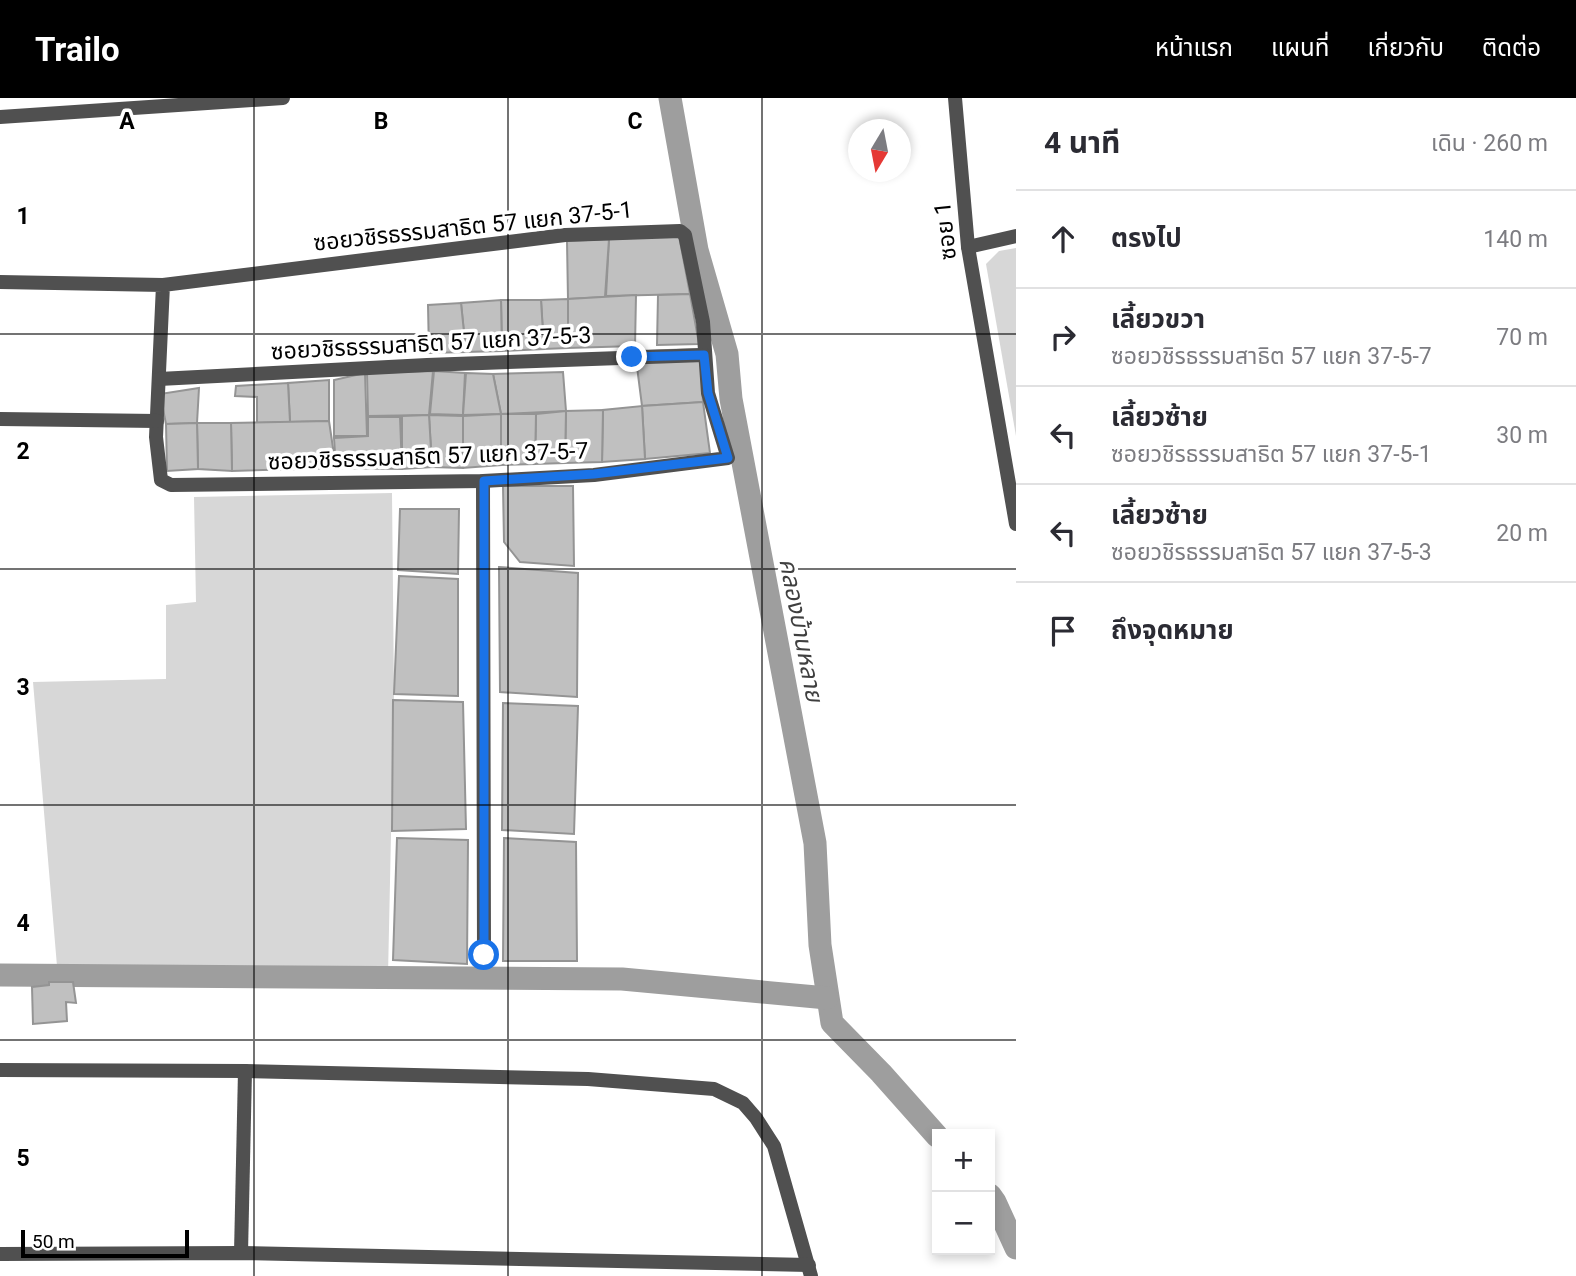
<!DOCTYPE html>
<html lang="th">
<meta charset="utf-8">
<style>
:root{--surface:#fff;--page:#f7f7f7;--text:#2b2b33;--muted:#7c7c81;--line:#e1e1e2;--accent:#000}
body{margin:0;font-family:Roboto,"Noto Sans Thai",sans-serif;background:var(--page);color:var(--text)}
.controls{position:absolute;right:21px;bottom:21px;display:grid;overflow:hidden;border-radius:0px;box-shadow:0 4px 10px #0003}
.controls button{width:63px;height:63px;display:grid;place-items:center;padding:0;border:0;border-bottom:2px solid var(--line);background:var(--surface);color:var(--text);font:35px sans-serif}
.compass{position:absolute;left:848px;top:21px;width:63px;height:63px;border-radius:50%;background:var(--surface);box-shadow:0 4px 10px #0003;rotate:190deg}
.scale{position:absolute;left:21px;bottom:18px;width:168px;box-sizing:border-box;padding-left:7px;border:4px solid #000;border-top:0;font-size:19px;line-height:24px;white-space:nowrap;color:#000;-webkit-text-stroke:5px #fff;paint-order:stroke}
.stop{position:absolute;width:21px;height:21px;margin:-16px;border:5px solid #1a73e8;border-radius:50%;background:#fff}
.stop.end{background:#1a73e8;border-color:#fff;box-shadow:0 2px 7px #0008}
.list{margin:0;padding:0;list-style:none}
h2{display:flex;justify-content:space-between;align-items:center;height:91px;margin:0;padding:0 28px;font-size:30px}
h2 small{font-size:23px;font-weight:400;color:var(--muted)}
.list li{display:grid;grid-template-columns:46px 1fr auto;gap:21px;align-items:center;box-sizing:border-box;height:98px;padding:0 28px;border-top:2px solid var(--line)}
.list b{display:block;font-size:26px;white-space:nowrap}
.list p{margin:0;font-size:23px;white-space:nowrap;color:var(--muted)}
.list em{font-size:23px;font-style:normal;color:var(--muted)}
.icon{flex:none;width:38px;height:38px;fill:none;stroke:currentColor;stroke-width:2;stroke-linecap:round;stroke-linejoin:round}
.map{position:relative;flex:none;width:1016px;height:1178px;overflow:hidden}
header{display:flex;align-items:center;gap:42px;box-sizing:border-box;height:98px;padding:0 35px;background:var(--accent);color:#fff}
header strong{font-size:33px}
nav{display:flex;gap:38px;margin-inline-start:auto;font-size:24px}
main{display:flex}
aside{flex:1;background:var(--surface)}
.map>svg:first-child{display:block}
</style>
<header>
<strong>Trailo</strong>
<nav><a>หน้าแรก</a><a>แผนที่</a><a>เกี่ยวกับ</a><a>ติดต่อ</a></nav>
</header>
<main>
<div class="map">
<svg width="1016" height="1178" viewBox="0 0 1016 1178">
<rect width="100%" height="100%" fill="#fff"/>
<g fill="#d7d7d7">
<path d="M 1016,150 L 1016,338 L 986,166 L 999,153 Z"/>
<path d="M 392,395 L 394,596 L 388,877 L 57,868 L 33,584 L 166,581 L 166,507 L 196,504 L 194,399 Z"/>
</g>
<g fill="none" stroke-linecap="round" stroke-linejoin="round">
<g stroke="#9e9e9e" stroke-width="23">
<path d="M 670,0 L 697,152 L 727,256 L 731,301 L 815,745 L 820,847 L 832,925 L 881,975 L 937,1038"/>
<path d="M 0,877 L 622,881 L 827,900"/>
<path d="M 990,1097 L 995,1104 L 1016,1150"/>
</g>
</g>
<g fill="#c0c0c0" stroke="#949494" stroke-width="2">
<path d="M 679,138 L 690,196 L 606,198 L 609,141 Z"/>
<path d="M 609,141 L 605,199 L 568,201 L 567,143 Z"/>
<path d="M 690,196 L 699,246 L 657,247 L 658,197 Z"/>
<path d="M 636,197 L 635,248 L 568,250 L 568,201 Z"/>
<path d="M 568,201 L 568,250 L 544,251 L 541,202 Z"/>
<path d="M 501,202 L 541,202 L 544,251 L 502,253 Z"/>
<path d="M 501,202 L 502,253 L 466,254 L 461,205 Z"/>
<path d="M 461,205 L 466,254 L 429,255 L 428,207 Z"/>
<path d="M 700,251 L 703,304 L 642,308 L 635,253 Z"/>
<path d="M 433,273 L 429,317 L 368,318 L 367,275 Z"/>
<path d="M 434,273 L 465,275 L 463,317 L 430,316 Z"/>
<path d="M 563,274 L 566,313 L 501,316 L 493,276 Z"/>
<path d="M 365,275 L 367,338 L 334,338 L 334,282 Z"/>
<path d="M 466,275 L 493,276 L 501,316 L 463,317 Z"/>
<path d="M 329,282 L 329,323 L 290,324 L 288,285 Z"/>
<path d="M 288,285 L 290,324 L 257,325 L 257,299 L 235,298 L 236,288 Z"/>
<path d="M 199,290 L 197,325 L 166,326 L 160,296 Z"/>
<path d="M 703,304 L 710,355 L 645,361 L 642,308 Z"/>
<path d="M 642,308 L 645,361 L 602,364 L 603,312 Z"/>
<path d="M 603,312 L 602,364 L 565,365 L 566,313 Z"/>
<path d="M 566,313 L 565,365 L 535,366 L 536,316 Z"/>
<path d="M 501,316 L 536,316 L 535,366 L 501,367 Z"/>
<path d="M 501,316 L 501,367 L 463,370 L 463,318 Z"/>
<path d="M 429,317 L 463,318 L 463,370 L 432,369 Z"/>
<path d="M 429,317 L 432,369 L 402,371 L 402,318 Z"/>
<path d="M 368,319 L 400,319 L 402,371 L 336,370 L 334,340 L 368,338 Z"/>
<path d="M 329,323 L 336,370 L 232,373 L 231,325 Z"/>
<path d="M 197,325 L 231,325 L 232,373 L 198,371 Z"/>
<path d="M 197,325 L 198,371 L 167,373 L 166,326 Z"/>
<path d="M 503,388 L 573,388 L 574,468 L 520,464 L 504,444 Z"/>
<path d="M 400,411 L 459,411 L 458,476 L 398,472 Z"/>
<path d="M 499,469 L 578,475 L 577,599 L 500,594 Z"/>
<path d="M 399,478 L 458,481 L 458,598 L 394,596 Z"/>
<path d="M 393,602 L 463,604 L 466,731 L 392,733 Z"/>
<path d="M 503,605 L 578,608 L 574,736 L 502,732 Z"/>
<path d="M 397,740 L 468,742 L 467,866 L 393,862 Z"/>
<path d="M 504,740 L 576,744 L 577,863 L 503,863 Z"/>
<path d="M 49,884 L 73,884 L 76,905 L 66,904 L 67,923 L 33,926 L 32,889 L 49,887 Z"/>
</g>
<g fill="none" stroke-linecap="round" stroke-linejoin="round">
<g stroke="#505050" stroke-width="14">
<path d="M 955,0 L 968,149 L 1016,426"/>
<path d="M 0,19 L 283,0"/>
<path d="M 968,149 L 1016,138"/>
<path d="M 0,184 L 163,187 L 156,339 L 161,382 L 171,387 L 483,383 L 594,377 L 728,360 L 708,295 L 703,224 L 685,137 L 680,133 L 565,137 L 163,187"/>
<path d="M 159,281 L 427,267 L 704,257"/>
<path d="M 0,321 L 157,323"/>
<path d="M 483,383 L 484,857"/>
<path d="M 0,972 L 245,973 L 588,981 L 714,991 L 743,1005 L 756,1020 L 774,1048 L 811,1178"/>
<path d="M 241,1155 L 245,973"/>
<path d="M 0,1156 L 241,1155 L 809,1167"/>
</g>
</g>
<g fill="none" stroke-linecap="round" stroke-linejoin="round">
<path stroke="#1a73e8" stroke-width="9" d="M 484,857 L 484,383 L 594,376 L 728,360 L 708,295 L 704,257 L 632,259"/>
</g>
<path fill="none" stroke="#000" stroke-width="2" stroke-opacity="0.55" d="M 254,0 L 254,1178M 508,0 L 508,1178M 762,0 L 762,1178M 0,236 L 1016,236M 0,471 L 1016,471M 0,707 L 1016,707M 0,942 L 1016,942"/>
<g text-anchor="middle" stroke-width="7" stroke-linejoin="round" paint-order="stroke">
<g font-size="23" fill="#000" stroke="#fff">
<text transform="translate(473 128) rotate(-6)" y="8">ซอยวชิรธรรมสาธิต 57 แยก 37-5-1</text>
<text transform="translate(945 133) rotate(-96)" y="8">ซอย 1</text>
<text transform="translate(431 245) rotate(-3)" y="8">ซอยวชิรธรรมสาธิต 57 แยก 37-5-3</text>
<text transform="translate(428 358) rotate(-2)" y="8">ซอยวชิรธรรมสาธิต 57 แยก 37-5-7</text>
</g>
<g font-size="24" font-style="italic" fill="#3f3f3f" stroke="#fff">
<text transform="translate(801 532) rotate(79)" y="8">คลองบ้านหลาย</text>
</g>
</g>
<g font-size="23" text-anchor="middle" font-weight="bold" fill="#000" stroke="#fff" stroke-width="7" stroke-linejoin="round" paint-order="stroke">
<text x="127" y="31">A</text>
<text x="381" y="31">B</text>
<text x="635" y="31">C</text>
<text x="23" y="126">1</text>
<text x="23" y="361">2</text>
<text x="23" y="597">3</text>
<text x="23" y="833">4</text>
<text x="23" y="1068">5</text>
</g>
</svg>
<div class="controls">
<button>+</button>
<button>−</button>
</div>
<svg class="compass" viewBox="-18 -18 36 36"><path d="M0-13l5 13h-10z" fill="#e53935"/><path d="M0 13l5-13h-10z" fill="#7c7c81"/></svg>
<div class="scale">50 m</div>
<div class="stop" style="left:484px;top:857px"></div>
<div class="stop end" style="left:632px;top:259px"></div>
</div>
<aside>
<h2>4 นาที<small>เดิน · 260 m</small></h2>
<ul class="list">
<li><svg class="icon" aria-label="ahead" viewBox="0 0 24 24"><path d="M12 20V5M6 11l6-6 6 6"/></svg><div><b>ตรงไป</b></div><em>140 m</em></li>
<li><svg class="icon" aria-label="right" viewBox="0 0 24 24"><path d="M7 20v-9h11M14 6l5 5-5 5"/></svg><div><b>เลี้ยวขวา</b><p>ซอยวชิรธรรมสาธิต 57 แยก 37-5-7</p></div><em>70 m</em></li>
<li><svg class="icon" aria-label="left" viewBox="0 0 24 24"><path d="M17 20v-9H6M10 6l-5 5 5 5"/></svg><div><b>เลี้ยวซ้าย</b><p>ซอยวชิรธรรมสาธิต 57 แยก 37-5-1</p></div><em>30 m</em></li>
<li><svg class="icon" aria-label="left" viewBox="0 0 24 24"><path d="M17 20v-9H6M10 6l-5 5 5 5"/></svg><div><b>เลี้ยวซ้าย</b><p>ซอยวชิรธรรมสาธิต 57 แยก 37-5-3</p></div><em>20 m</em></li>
<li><svg class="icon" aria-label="arrive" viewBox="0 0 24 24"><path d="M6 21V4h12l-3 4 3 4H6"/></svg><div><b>ถึงจุดหมาย</b></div></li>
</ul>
</aside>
</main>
